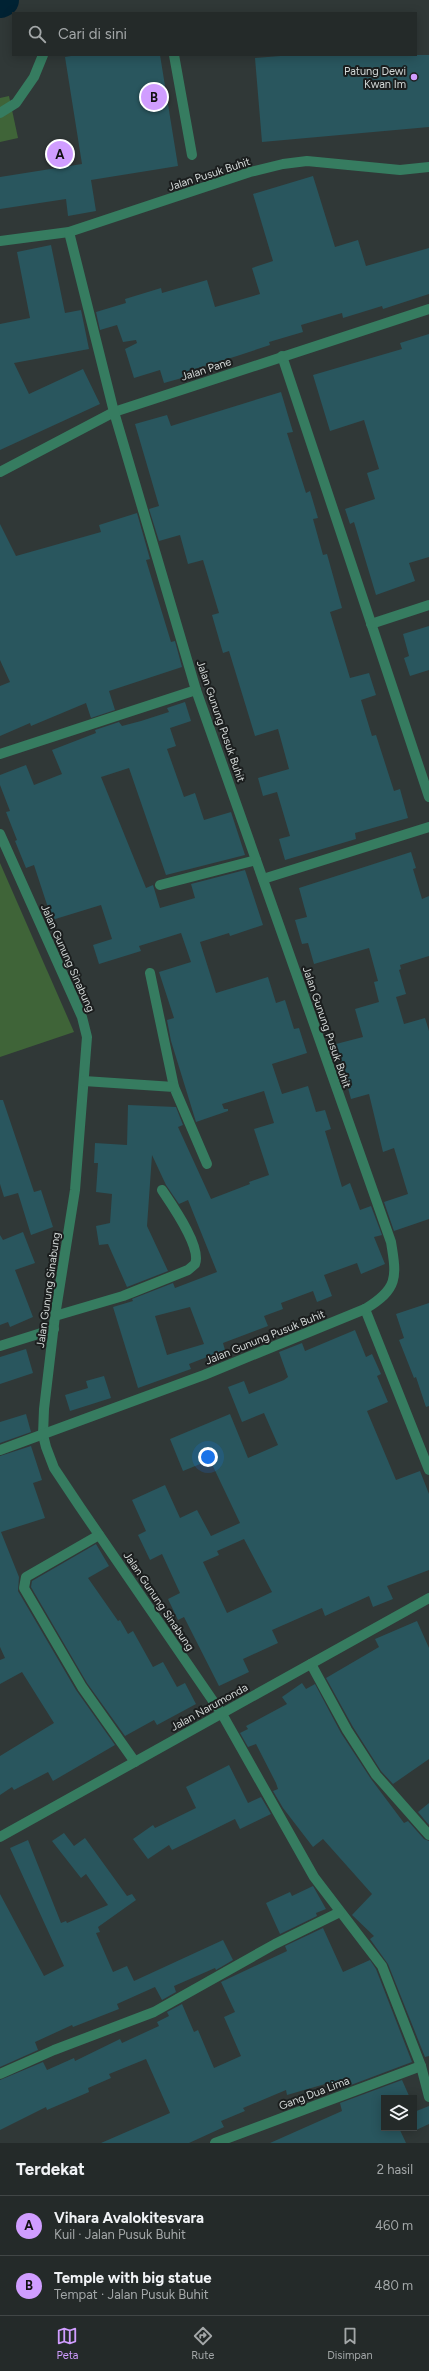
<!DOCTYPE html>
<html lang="id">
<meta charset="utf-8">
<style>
:root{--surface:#242a29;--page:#303635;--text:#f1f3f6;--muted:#a3a7a8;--line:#414646;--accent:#d09dff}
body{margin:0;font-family:Figtree,sans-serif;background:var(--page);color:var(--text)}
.controls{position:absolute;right:12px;bottom:12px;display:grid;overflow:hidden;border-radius:0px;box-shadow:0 2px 10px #0003}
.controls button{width:36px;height:36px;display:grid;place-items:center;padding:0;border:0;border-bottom:1px solid var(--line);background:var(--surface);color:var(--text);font:20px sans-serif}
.you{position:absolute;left:208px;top:1457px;width:14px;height:14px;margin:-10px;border:3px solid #fff;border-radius:50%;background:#1a73e8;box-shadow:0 0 0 6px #1a73e833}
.badge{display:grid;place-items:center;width:26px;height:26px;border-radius:50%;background:var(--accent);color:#111;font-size:13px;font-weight:700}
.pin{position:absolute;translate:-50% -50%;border:2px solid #fff;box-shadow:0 1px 4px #0006}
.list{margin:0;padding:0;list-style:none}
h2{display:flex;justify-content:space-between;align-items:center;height:52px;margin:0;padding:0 16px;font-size:17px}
h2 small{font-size:13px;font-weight:400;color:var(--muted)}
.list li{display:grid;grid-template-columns:26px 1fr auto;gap:12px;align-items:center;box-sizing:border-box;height:60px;padding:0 16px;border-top:1px solid var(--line)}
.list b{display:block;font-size:15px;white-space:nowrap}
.list p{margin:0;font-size:13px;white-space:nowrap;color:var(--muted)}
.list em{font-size:13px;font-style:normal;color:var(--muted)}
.icon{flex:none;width:22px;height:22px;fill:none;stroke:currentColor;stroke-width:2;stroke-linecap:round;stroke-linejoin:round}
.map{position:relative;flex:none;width:429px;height:2143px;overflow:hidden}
.search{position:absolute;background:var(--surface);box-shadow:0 2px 10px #0003;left:12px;right:12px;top:12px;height:44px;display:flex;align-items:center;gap:10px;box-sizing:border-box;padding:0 14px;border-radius:0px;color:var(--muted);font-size:15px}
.sheet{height:172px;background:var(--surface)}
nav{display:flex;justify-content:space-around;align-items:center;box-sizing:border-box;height:56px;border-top:1px solid var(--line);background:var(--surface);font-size:11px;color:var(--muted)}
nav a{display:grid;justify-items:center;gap:2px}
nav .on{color:var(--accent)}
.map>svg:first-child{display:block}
</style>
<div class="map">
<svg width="429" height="2143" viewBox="0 0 429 2143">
<rect width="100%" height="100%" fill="#303837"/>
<g fill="#3f6438">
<path d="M 9,96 L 18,138 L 0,142 L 0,98 Z"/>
<path d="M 0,863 L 74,1032 L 0,1057 Z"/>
</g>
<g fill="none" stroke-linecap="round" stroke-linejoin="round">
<path stroke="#023" stroke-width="34" d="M 0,1 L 2,0"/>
</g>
<g fill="#29565e" fill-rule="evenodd">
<path d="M 77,55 L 160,55 L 178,166 L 91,180 L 96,211 L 68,216 L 66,199 L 0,209 L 0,177 L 82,164 L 65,57 Z"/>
<path d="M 293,55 L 429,55 L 429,127 L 262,142 L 255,58 Z"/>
<path d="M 313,176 L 335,247 L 358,240 L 366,266 L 429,248 L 429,294 L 383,309 L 382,306 L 343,318 L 342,313 L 301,325 L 303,332 L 269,342 L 270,345 L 237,356 L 188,371 L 189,376 L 164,383 L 160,370 L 134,378 L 125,349 L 137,343 L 136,340 L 123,342 L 117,325 L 100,330 L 96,312 L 126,303 L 125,299 L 161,288 L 162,293 L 207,280 L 215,307 L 260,294 L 252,268 L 273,261 L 253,194 Z"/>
<path d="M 51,245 L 65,313 L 81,310 L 89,349 L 14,363 L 29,394 L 83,369 L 100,404 L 0,450 L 0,324 L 30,318 L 17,252 Z"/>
<path d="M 429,334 L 429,557 L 409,563 L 415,581 L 376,595 L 354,522 L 350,524 L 345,509 L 375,499 L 367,473 L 379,469 L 364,420 L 330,431 L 313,375 L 402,349 L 400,343 Z"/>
<path d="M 281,392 L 293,432 L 287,433 L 306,493 L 310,491 L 318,518 L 313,519 L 323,555 L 327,554 L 342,608 L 330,612 L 350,678 L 369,673 L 376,695 L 361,700 L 372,736 L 376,735 L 394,791 L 400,789 L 408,818 L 355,833 L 356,839 L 285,860 L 279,839 L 290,836 L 277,792 L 263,796 L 258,778 L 289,769 L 278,729 L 255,736 L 229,651 L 223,653 L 212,615 L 219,613 L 203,560 L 188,564 L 180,535 L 159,541 L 149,509 L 159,506 L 135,424 L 167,415 L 171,426 Z"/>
<path d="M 137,513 L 150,559 L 146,560 L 171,642 L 175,641 L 182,667 L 109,691 L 115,710 L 91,718 L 86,703 L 31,726 L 30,723 L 0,736 L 0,686 L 10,682 L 0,660 L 0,524 L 16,556 L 101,532 L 99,525 Z"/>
<path d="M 429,626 L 429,670 L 410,676 L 404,658 L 409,656 L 403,634 Z"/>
<path d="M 185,702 L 191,721 L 170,728 L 176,746 L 167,749 L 184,797 L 195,793 L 204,820 L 231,812 L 245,855 L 166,875 L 129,768 L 101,777 L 146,888 L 153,885 L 160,908 L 195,898 L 191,884 L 245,870 L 263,925 L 230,936 L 229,933 L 200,942 L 216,993 L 268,977 L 276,1003 L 285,1000 L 294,1029 L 299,1028 L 307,1053 L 272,1064 L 282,1094 L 308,1086 L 316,1112 L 325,1110 L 331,1129 L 325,1131 L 342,1187 L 350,1183 L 360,1210 L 371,1206 L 382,1235 L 374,1237 L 385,1264 L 361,1274 L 357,1263 L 324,1275 L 332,1296 L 317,1302 L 313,1291 L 281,1303 L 283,1309 L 264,1316 L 268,1326 L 223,1343 L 225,1350 L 189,1364 L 191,1369 L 138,1388 L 113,1307 L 133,1301 L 132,1299 L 173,1283 L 175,1288 L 217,1272 L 188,1200 L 179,1204 L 166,1185 L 152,1155 L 147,1226 L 168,1271 L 127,1287 L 108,1244 L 99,1245 L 96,1226 L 110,1223 L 112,1194 L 96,1192 L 98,1163 L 94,1163 L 95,1143 L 127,1145 L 128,1105 L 176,1107 L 183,1125 L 178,1127 L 211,1199 L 250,1184 L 249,1182 L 269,1175 L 254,1129 L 274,1123 L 264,1091 L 222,1104 L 224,1109 L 228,1109 L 228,1111 L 196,1122 L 171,1041 L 167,1020 L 174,1018 L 159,972 L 191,962 L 181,933 L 139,946 L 141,951 L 99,964 L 93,945 L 112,939 L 101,905 L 52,920 L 34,865 L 26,868 L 15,841 L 17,840 L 6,812 L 10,811 L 0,785 L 0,775 L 26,765 L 34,785 L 62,774 L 52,750 L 96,733 L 95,730 L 119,722 L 122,726 L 141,721 L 169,712 L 167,708 ZM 190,1307 L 204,1344 L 167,1355 L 155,1316 Z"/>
<path d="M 411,852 L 416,868 L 413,869 L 422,899 L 429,896 L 429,956 L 400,965 L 401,969 L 399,970 L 406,994 L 396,997 L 404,1024 L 425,1018 L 429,1031 L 429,1219 L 394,1231 L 384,1202 L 408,1194 L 394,1148 L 383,1152 L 369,1094 L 351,1099 L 336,1044 L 363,1037 L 355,1009 L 379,1002 L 374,982 L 378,981 L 369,948 L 314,964 L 308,943 L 302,944 L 295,920 L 307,917 L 299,888 Z"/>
<path d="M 0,1100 L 3,1100 L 34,1192 L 41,1190 L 53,1227 L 31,1235 L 18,1193 L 4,1197 L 0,1184 Z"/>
<path d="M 23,1232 L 35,1263 L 15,1270 L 33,1317 L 10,1327 L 8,1322 L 0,1325 L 0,1235 L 3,1240 Z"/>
<path d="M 429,1303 L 429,1406 L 426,1407 L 416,1377 L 414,1378 L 399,1340 L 404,1338 L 396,1314 Z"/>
<path d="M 355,1330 L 366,1357 L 372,1354 L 381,1374 L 377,1376 L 388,1402 L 367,1411 L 396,1480 L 420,1471 L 429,1494 L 429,1570 L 387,1586 L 393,1599 L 373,1607 L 369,1596 L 325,1616 L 322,1608 L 272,1630 L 278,1643 L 243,1659 L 249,1672 L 219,1686 L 184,1617 L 178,1620 L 168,1599 L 180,1593 L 162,1554 L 150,1560 L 138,1535 L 146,1531 L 132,1500 L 165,1485 L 180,1518 L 197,1510 L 211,1536 L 240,1523 L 210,1460 L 183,1471 L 170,1439 L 230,1414 L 248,1458 L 278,1445 L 264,1413 L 242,1422 L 228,1387 L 244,1381 L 249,1394 L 284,1380 L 288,1377 L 279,1352 L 302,1343 L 305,1351 ZM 244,1539 L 272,1592 L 227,1613 L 203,1562 L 219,1555 L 217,1551 Z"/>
<path d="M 26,1349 L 33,1373 L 0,1384 L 0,1357 Z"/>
<path d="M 104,1376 L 111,1398 L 70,1411 L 65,1395 L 88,1388 L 86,1381 Z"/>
<path d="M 26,1414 L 31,1432 L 0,1443 L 0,1422 Z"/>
<path d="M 31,1446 L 42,1480 L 33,1483 L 45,1518 L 1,1532 L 19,1577 L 18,1591 L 76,1690 L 115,1745 L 53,1781 L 48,1772 L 14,1790 L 12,1787 L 0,1795 L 0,1756 L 54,1723 L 22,1672 L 0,1684 L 0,1660 L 5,1658 L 0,1647 L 0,1456 Z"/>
<path d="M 96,1544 L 109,1566 L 88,1578 L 118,1621 L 120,1620 L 128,1634 L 133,1631 L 153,1667 L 163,1662 L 177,1687 L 185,1683 L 196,1704 L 157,1725 L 154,1720 L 125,1736 L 87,1683 L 31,1587 L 32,1581 Z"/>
<path d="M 417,1621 L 429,1648 L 429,1759 L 393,1784 L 381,1771 L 353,1727 L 326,1678 L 379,1647 L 375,1639 Z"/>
<path d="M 302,1683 L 306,1689 L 315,1684 L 341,1733 L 371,1779 L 404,1823 L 408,1821 L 424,1839 L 429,1841 L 429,2056 L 425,2057 L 388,1964 L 370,1939 L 374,1936 L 352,1915 L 372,1894 L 323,1839 L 313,1847 L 283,1808 L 273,1791 L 278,1789 L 276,1783 L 256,1744 L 248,1747 L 240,1733 L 248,1729 L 246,1726 L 287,1704 L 282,1697 Z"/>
<path d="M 229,1765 L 248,1803 L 261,1797 L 271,1814 L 240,1829 L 235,1819 L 172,1850 L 169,1845 L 148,1859 L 133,1839 L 153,1825 L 155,1828 L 196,1808 L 186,1787 Z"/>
<path d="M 429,1803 L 429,1825 L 418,1812 Z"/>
<path d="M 64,1833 L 74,1846 L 85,1838 L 127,1896 L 132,1894 L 136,1900 L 98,1927 L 100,1932 L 96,1933 L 113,1972 L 127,1966 L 134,1981 L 223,1940 L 233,1960 L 216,1970 L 215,1968 L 174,1986 L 176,1992 L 162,2000 L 155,1987 L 117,2004 L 119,2009 L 73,2027 L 72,2025 L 35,2042 L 38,2050 L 0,2067 L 0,1894 L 44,1976 L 64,1966 L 10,1848 L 28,1840 L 61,1923 L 66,1921 L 67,1923 L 108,1905 L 86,1874 L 81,1878 L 52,1841 Z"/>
<path d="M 313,1886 L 326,1909 L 316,1913 L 317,1916 L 280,1934 L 266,1903 L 290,1892 L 292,1896 Z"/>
<path d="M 323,1928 L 343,1972 L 370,1960 L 376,1969 L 412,2062 L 335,2091 L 332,2082 L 287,2095 L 286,2090 L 243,2108 L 245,2111 L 221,2121 L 224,2127 L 189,2143 L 101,2143 L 170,2113 L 146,2059 L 109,2074 L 111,2078 L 88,2088 L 89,2092 L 47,2110 L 46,2107 L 0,2130 L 0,2080 L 43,2062 L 47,2070 L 74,2058 L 75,2061 L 120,2039 L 122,2043 L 159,2026 L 157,2022 L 169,2016 L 167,2012 L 182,2004 L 194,2032 L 198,2030 L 214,2068 L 241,2056 L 224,2017 L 235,2012 L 221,1982 L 285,1952 L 287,1951 L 285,1946 Z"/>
<path d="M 402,2080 L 410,2098 L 384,2098 L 384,2128 L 399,2128 L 406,2143 L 270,2143 L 342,2111 L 340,2103 Z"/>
<path d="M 429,2106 L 429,2124 L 414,2131 L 414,2112 Z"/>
</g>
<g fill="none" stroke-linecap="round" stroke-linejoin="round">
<g stroke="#367c60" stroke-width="10">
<path d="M 174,55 L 192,155"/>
<path d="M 0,113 L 16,103 L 34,77 L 43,55"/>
<path d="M 0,241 L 69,232 L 250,172 L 283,164 L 307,161 L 400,170 L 429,167"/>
<path d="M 282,356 L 429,797"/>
<path d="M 0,472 L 114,412 L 429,309"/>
<path d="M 371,624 L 429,605"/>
<path d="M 0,754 L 196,690"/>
<path d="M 0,834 L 82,1017 L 87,1037 L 75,1190 L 55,1316 L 44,1409 L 43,1435 L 46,1447 L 54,1468 L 80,1507 L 222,1714 L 314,1877 L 382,1966 L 421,2066 L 429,2097"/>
<path d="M 263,879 L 429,827"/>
<path d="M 160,885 L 256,860"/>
<path d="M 150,973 L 174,1087"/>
<path d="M 84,1081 L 174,1087 L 207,1164"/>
<path d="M 365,1309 L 429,1470"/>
<path d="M 55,1316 L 123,1296 L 188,1270 L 195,1264 C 202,1247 172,1205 162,1190"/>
<path d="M 0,1346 L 54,1329"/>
<path d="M 0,1450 L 204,1375 L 365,1309 C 398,1289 397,1278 391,1242 L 196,690 L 114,412 L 69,232"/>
<path d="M 99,1535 L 26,1577 L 24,1588 L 82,1687 L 135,1762"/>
<path d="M 311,1664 L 347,1730 L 376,1775 L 429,1835"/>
<path d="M 0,1837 L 429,1598"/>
<path d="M 0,2074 L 54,2050 L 154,2012 L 275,1944 L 340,1912"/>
<path d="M 215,2143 L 421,2066"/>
</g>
</g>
<circle fill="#d09dff" stroke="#1b1e1e" stroke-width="1.5" cx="414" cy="77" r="4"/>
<g text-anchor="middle" stroke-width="4" stroke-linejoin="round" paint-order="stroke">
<g font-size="11" fill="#d3d8d7" stroke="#1b1e1e" text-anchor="end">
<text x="406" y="75">Patung Dewi<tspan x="406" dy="13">Kwan Im</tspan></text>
</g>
<g font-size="11" fill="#d3d8d7" stroke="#1b1e1e">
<text transform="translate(209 174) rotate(-18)" y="4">Jalan Pusuk Buhit</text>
<text transform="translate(206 369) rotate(-18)" y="4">Jalan Pane</text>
<text transform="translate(221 721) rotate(71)" y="4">Jalan Gunung Pusuk Buhit</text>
<text transform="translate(68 958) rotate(66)" y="4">Jalan Gunung Sinabung</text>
<text transform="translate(327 1027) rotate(71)" y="4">Jalan Gunung Pusuk Buhit</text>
<text transform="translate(48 1290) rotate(-82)" y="4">Jalan Gunung Sinabung</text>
<text transform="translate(265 1337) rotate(-22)" y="4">Jalan Gunung Pusuk Buhit</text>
<text transform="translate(159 1601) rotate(56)" y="4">Jalan Gunung Sinabung</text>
<text transform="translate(209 1707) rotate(-29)" y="4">Jalan Narumonda</text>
<text transform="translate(314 2093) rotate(-21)" y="4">Gang Dua Lima</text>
</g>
</g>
</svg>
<div class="controls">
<button><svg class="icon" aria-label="layers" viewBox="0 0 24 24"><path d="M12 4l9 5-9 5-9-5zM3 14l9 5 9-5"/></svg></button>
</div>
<div class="you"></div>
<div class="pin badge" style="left:60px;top:154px">A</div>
<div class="pin badge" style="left:154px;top:97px">B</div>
<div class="search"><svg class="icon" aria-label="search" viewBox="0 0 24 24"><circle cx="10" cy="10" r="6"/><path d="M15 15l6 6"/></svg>Cari di sini</div>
</div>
<section class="sheet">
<h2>Terdekat<small>2 hasil</small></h2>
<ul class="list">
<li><span class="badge">A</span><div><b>Vihara Avalokitesvara</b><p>Kuil · Jalan Pusuk Buhit</p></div><em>460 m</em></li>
<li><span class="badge">B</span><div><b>Temple with big statue</b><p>Tempat · Jalan Pusuk Buhit</p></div><em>480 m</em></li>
</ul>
</section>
<nav>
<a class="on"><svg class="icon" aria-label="map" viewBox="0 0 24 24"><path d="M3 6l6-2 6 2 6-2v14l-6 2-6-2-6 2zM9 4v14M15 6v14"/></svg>Peta</a>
<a><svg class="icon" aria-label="directions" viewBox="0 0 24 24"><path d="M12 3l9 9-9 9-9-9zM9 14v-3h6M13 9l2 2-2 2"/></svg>Rute</a>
<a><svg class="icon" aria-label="saved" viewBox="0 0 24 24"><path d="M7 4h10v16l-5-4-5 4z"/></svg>Disimpan</a>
</nav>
